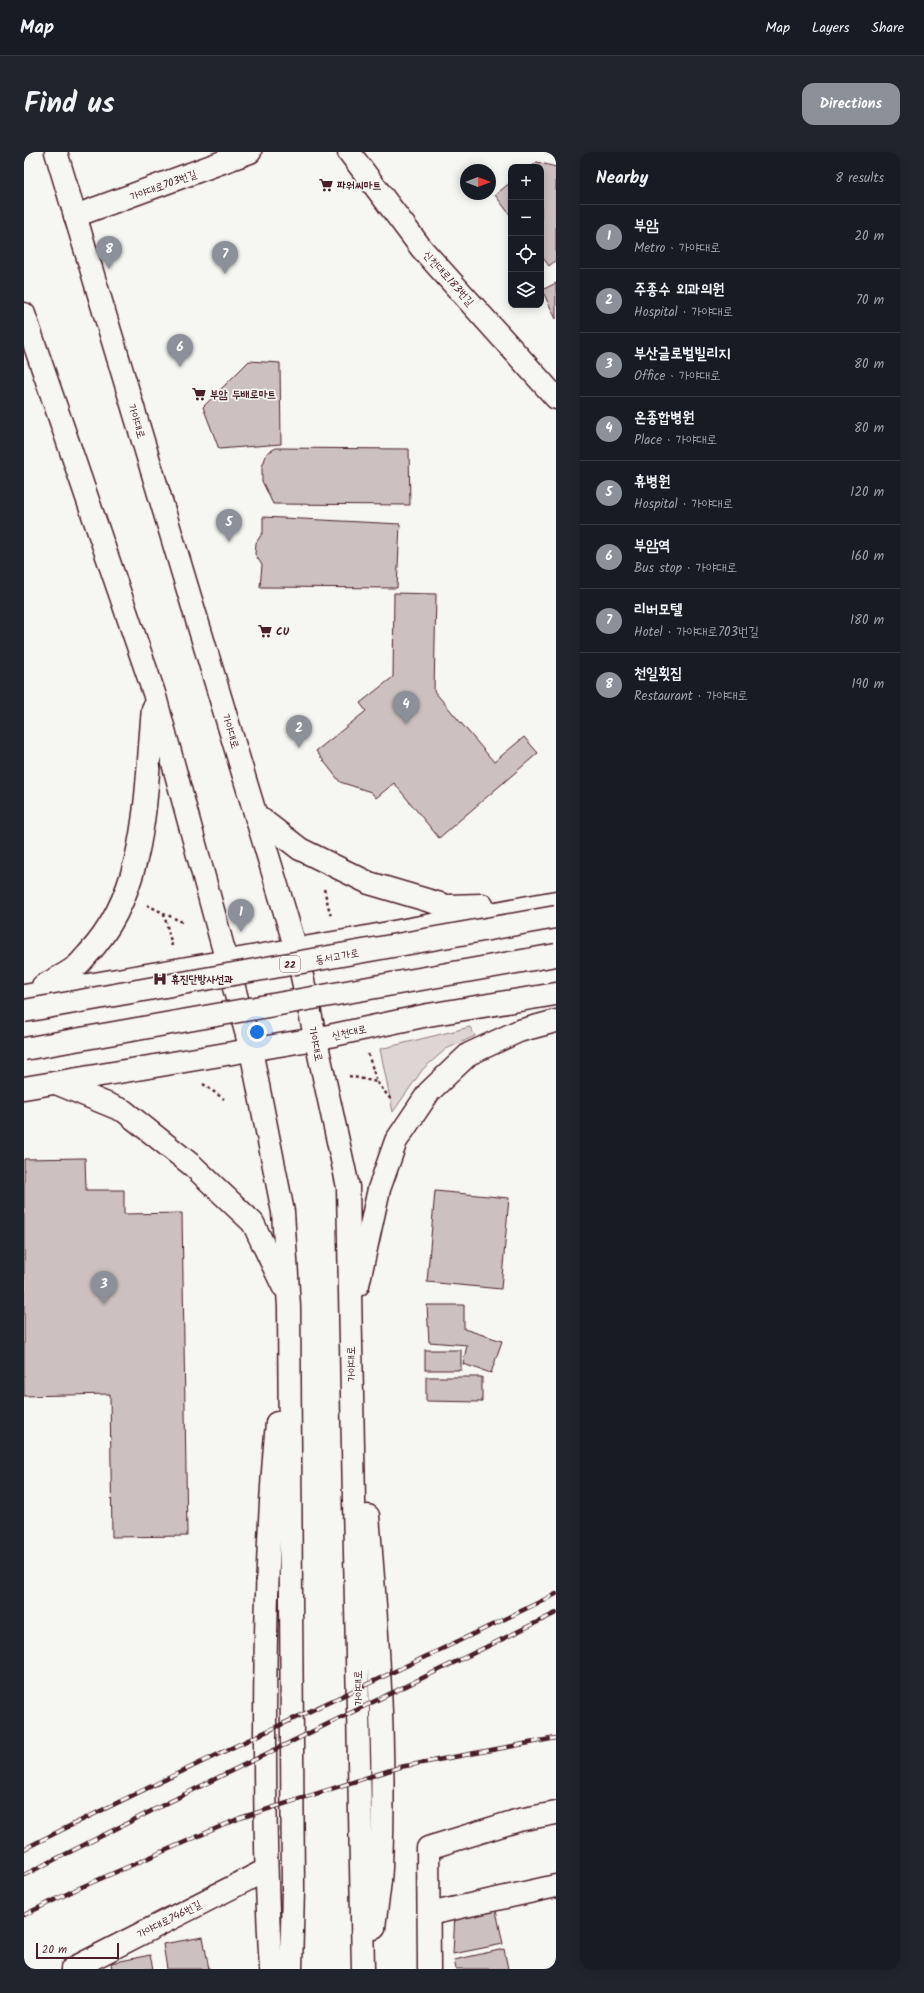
<!DOCTYPE html>
<meta charset="utf-8">
<style>
:root{--surface:#171b24;--page:#20242c;--text:#f1f3f6;--muted:#9ea1a6;--line:#363941;--accent:#8c9099}
body{margin:0;font-family:Kalam,"Poor Story",sans-serif;background:var(--page);color:var(--text)}
.controls{position:absolute;right:12px;top:12px;display:grid;overflow:hidden;border-radius:8px;box-shadow:0 2px 10px #0003}
.controls button{width:36px;height:36px;display:grid;place-items:center;padding:0;border:0;border-bottom:1px solid var(--line);background:var(--surface);color:var(--text);font:20px sans-serif}
.compass{position:absolute;left:436px;top:12px;width:36px;height:36px;border-radius:50%;background:var(--surface);box-shadow:0 2px 10px #0003;rotate:90deg}
.scale{position:absolute;left:12px;bottom:10px;width:83px;box-sizing:border-box;padding-left:4px;border:2px solid #4a1f2b;border-top:0;font-size:11px;line-height:14px;white-space:nowrap;color:#4a1f2b;-webkit-text-stroke:3px #f6f6f2;paint-order:stroke}
.you{position:absolute;left:233px;top:880px;width:14px;height:14px;margin:-10px;border:3px solid #fff;border-radius:50%;background:#1a73e8;box-shadow:0 0 0 6px #1a73e833}
.badge{display:grid;place-items:center;width:26px;height:26px;border-radius:50%;background:var(--accent);color:#fff;font-size:13px;font-weight:700}
.pin{position:absolute;translate:-50% -33px;filter:drop-shadow(0 1px 2px #0008)}
.pin::after{content:'';position:absolute;top:21px;width:14px;height:12px;background:inherit;clip-path:polygon(0 0,100% 0,50% 100%)}
.list{margin:0;padding:0;list-style:none}
h2{display:flex;justify-content:space-between;align-items:center;height:52px;margin:0;padding:0 16px;font-size:17px}
h2 small{font-size:13px;font-weight:400;color:var(--muted)}
.list li{display:grid;grid-template-columns:26px 1fr auto;gap:12px;align-items:center;box-sizing:border-box;height:64px;padding:0 16px;border-top:1px solid var(--line)}
.list b{display:block;font-size:15px;white-space:nowrap}
.list p{margin:0;font-size:13px;white-space:nowrap;color:var(--muted)}
.list em{font-size:13px;font-style:normal;color:var(--muted)}
.icon{flex:none;width:22px;height:22px;fill:none;stroke:currentColor;stroke-width:2;stroke-linecap:round;stroke-linejoin:round}
.map{position:relative;flex:none;width:532px;height:1817px;overflow:hidden;border-radius:12px}
header{display:flex;align-items:center;gap:24px;box-sizing:border-box;height:56px;padding:0 20px;background:var(--surface);border-bottom:1px solid var(--line)}
header strong{font-size:19px}
nav{display:flex;gap:22px;margin-inline-start:auto;font-size:14px}
.intro{display:flex;align-items:center;justify-content:space-between;box-sizing:border-box;height:96px;padding:0 24px}
h1{margin:0;font-size:28px}
.button{padding:10px 18px;border-radius:12px;background:var(--accent);color:#fff;font-size:14px;font-weight:700}
main{display:flex;gap:24px;padding:0 24px}
aside{flex:1;background:var(--surface);border-radius:12px;box-shadow:0 2px 10px #0003}
.map>svg:first-child{display:block}
</style>
<header>
<strong>Map</strong>
<nav><a>Map</a><a>Layers</a><a>Share</a></nav>
</header>
<div class="intro"><h1>Find us</h1><a class="button">Directions</a></div>
<main>
<div class="map">
<svg width="532" height="1817" viewBox="0 0 532 1817">
<rect width="100%" height="100%" fill="#f6f6f2"/>
<filter id="ink" filterUnits="userSpaceOnUse"><feTurbulence type="fractalNoise" baseFrequency=".025" numOctaves="2"/><feDisplacementMap in="SourceGraphic" scale="8" xChannelSelector="R" yChannelSelector="G"/><feConvolveMatrix kernelMatrix="1 2 1 2 8 2 1 2 1" color-interpolation-filters="sRGB"/></filter>
<g filter="url(#ink)">
<path fill="#ddd6d5" stroke="#947a80" d="M 446,875 L 451,884 L 422,897 L 399,917 L 369,960 L 356,897 Z"/>
<g fill="#ccc1c0" stroke="#4a1f2b">
<path d="M 513,10 L 532,15 L 532,108 L 525,114 L 517,103 L 517,15 L 507,15 Z"/>
<path d="M 487,30 L 487,64 L 471,43 Z"/>
<path d="M 532,131 L 532,167 L 518,138 Z"/>
<path d="M 225,209 L 256,211 L 257,292 L 195,297 L 179,255 Z"/>
<path d="M 252,296 L 385,297 L 386,353 L 249,352 L 238,329 L 238,315 L 243,301 Z"/>
<path d="M 239,365 L 376,372 L 373,436 L 236,435 L 238,413 L 231,402 L 232,391 L 239,380 Z"/>
<path d="M 370,441 L 412,442 L 410,539 L 470,610 L 500,585 L 514,601 L 415,686 L 370,631 L 352,646 L 347,640 L 316,630 L 292,599 L 342,559 L 336,551 L 369,525 Z"/>
<path d="M 61,1006 L 62,1038 L 100,1038 L 100,1062 L 158,1061 L 163,1384 L 88,1385 L 86,1242 L 0,1244 L 0,1007 Z"/>
<path d="M 411,1039 L 485,1046 L 477,1137 L 403,1130 Z"/>
<path d="M 403,1153 L 440,1153 L 440,1177 L 478,1189 L 467,1221 L 439,1212 L 443,1193 L 405,1190 Z"/>
<rect x="401" y="1198" width="36" height="20"/>
<path d="M 402,1225 L 458,1225 L 458,1250 L 402,1249 Z"/>
<path d="M 470,1749 L 479,1792 L 429,1802 L 431,1760 Z"/>
<path d="M 179,1785 L 185,1817 L 143,1817 L 139,1792 Z"/>
<path d="M 480,1797 L 484,1817 L 432,1817 L 430,1808 Z"/>
<path d="M 126,1803 L 129,1817 L 88,1817 L 87,1811 Z"/>
</g>
<g fill="none" stroke-linecap="round" stroke-linejoin="round">
<defs>
<g id="minor">
<path d="M 325,0 L 398,97 L 532,246"/>
<path d="M 51,64 L 226,0"/>
<path d="M 405,1762 L 532,1734"/>
<path d="M 48,1817 L 242,1718"/>
<path d="M 405,1817 L 404,1696 L 495,1668 L 532,1661"/>
</g>
<g id="major">
<path d="M 32,0 L 272,797 L 324,1035 L 339,1817"/>
<path d="M 0,162 L 130,541 L 203,810 L 227,898 L 259,1060 L 265,1155 L 269,1737 L 267,1817"/>
<path d="M 232,663 L 276,697 L 345,731 L 423,754 L 458,753"/>
<path d="M 19,834 C 29,828 41,823 50,816 C 55,813 59,807 63,803 C 125,738 121,640 129,557"/>
<path d="M 0,844 L 321,789 L 532,750"/>
<path d="M 32,931 L 100,959 L 169,1014 L 229,1071 L 259,1134"/>
<path d="M 0,936 L 291,887 L 404,863 L 532,842"/>
<path d="M 334,1133 L 355,1037 L 372,989 L 405,940 L 445,902 L 495,879 L 532,869"/>
<path d="M 344,1364 C 354,1481 362,1598 357,1716 C 356,1736 352,1756 350,1776"/>
<path d="M 247,1817 C 242,1740 241,1664 241,1588 C 241,1482 243,1376 253,1271"/>
</g>
</defs>
<use href="#minor" stroke="#4a1f2b" stroke-width="25"/>
<use href="#major" stroke="#4a1f2b" stroke-width="25"/>
<g stroke="#4a1f2b" stroke-width="2.5" stroke-dasharray="3 3" stroke-linecap="butt">
<path d="M 300,737 L 307,765"/>
<path d="M 123,753 L 160,771"/>
<path d="M 140,762 L 148,794"/>
<path d="M 344,902 L 353,930 L 368,949"/>
<path d="M 325,924 L 353,930"/>
<path d="M 179,932 L 200,947"/>
</g>
<use href="#minor" stroke="#f6f6f2" stroke-width="22"/>
<use href="#major" stroke="#f6f6f2" stroke-width="22"/>
<defs>
<g id="rail">
<path d="M 0,1697 C 175,1608 355,1529 532,1442"/>
<path d="M 0,1723 L 199,1623 L 532,1461"/>
<path d="M 0,1763 L 53,1737 L 216,1666 L 376,1615 L 532,1586"/>
</g>
</defs>
<use href="#rail" stroke="#4a1f2b" stroke-width="4.5"/>
<use href="#rail" stroke="#f6f6f2" stroke-width="3" stroke-dasharray="9" stroke-linecap="butt"/>
<defs>
<g id="highway-bridge">
<path d="M 0,859 L 532,765"/>
<path d="M 0,897 L 532,803"/>
</g>
</defs>
<use href="#highway-bridge" stroke="#4a1f2b" stroke-width="25" stroke-linecap="butt"/>
<use href="#highway-bridge" stroke="#f6f6f2" stroke-width="22"/>
</g>
</g>
<defs>
<symbol id="supermarket-bare" viewBox="-9 -9 18 18"><path d="M-6-5.5h2.5l.6 2H6L4.5 2H-2.5L-4.4-4H-6ZM-1.5 3.2a1.3 1.3 0 1 0 .1 0ZM3 3.2a1.3 1.3 0 1 0 .1 0Z" fill="#4a1f2b" stroke="#f6f6f2" stroke-width="2.5" paint-order="stroke"/></symbol>
<symbol id="hospital-bare" viewBox="-9 -9 18 18"><path d="M-5-5h3v3.5h4V-5h3V5h-3V1.5h-4V5h-3Z" fill="#4a1f2b" stroke="#f6f6f2" stroke-width="2.5" paint-order="stroke"/></symbol>
</defs>
<g fill-rule="evenodd">
<use href="#supermarket-bare" x="292" y="23" width="20" height="20"/>
<use href="#supermarket-bare" x="165" y="232" width="20" height="20"/>
<use href="#supermarket-bare" x="231" y="469" width="20" height="20"/>
<use href="#hospital-bare" x="126" y="817" width="20" height="20"/>
</g>
<g text-anchor="middle" stroke-width="3.5" stroke-linejoin="round" paint-order="stroke">
<rect fill="#f6f6f2" stroke="#7e6067" stroke-width="1" x="256" y="804" width="20" height="16" rx="3"/>
<g font-size="10" font-weight="bold" fill="#4a1f2b">
<text x="266" y="816">22</text>
</g>
<g font-size="11" fill="#4a1f2b" stroke="#f6f6f2">
<text transform="translate(139 33) rotate(-20)" y="4">가야대로703번길</text>
<text transform="translate(425 126) rotate(48)" y="4">신천대로183번길</text>
<text transform="translate(113 269) rotate(73)" y="4">가야대로</text>
<text transform="translate(207 579) rotate(73)" y="4">가야대로</text>
<text transform="translate(313 804) rotate(-10)" y="4">동서고가로</text>
<text transform="translate(325 880) rotate(-12)" y="4">신천대로</text>
<text transform="translate(292 892) rotate(78)" y="4">가야대로</text>
<text transform="translate(327 1212) rotate(-91)" y="4">가야대로</text>
<text transform="translate(334 1536) rotate(-91)" y="4">가야대로</text>
<text transform="translate(145 1767) rotate(-27)" y="4">가야대로746번길</text>
</g>
<g font-size="11" font-weight="bold" fill="#4a1f2b" stroke="#f6f6f2" text-anchor="start">
<text x="313" y="37">파워씨마트</text>
<text x="186" y="246">부암 두배로마트</text>
<text x="252" y="483">CU</text>
<text x="147" y="831">휴진단방사선과</text>
</g>
</g>
</svg>
<div class="controls">
<button>+</button>
<button>−</button>
<button><svg class="icon" aria-label="locate" viewBox="0 0 24 24"><circle cx="12" cy="12" r="6"/><path d="M12 2v4M12 18v4M2 12h4M18 12h4"/></svg></button>
<button><svg class="icon" aria-label="layers" viewBox="0 0 24 24"><path d="M12 4l9 5-9 5-9-5zM3 14l9 5 9-5"/></svg></button>
</div>
<svg class="compass" viewBox="-18 -18 36 36"><path d="M0-13l5 13h-10z" fill="#e53935"/><path d="M0 13l5-13h-10z" fill="#9ea1a6"/></svg>
<div class="scale">20 m</div>
<div class="you"></div>
<div class="pin badge" style="left:217px;top:780px">1</div>
<div class="pin badge" style="left:275px;top:596px">2</div>
<div class="pin badge" style="left:80px;top:1152px">3</div>
<div class="pin badge" style="left:382px;top:572px">4</div>
<div class="pin badge" style="left:205px;top:390px">5</div>
<div class="pin badge" style="left:156px;top:215px">6</div>
<div class="pin badge" style="left:201px;top:122px">7</div>
<div class="pin badge" style="left:85px;top:117px">8</div>
</div>
<aside>
<h2>Nearby<small>8 results</small></h2>
<ul class="list">
<li><span class="badge">1</span><div><b>부암</b><p>Metro · 가야대로</p></div><em>20 m</em></li>
<li><span class="badge">2</span><div><b>주종수 외과의원</b><p>Hospital · 가야대로</p></div><em>70 m</em></li>
<li><span class="badge">3</span><div><b>부산글로벌빌리지</b><p>Office · 가야대로</p></div><em>80 m</em></li>
<li><span class="badge">4</span><div><b>온종합병원</b><p>Place · 가야대로</p></div><em>80 m</em></li>
<li><span class="badge">5</span><div><b>휴병원</b><p>Hospital · 가야대로</p></div><em>120 m</em></li>
<li><span class="badge">6</span><div><b>부암역</b><p>Bus stop · 가야대로</p></div><em>160 m</em></li>
<li><span class="badge">7</span><div><b>리버모텔</b><p>Hotel · 가야대로703번길</p></div><em>180 m</em></li>
<li><span class="badge">8</span><div><b>천일횟집</b><p>Restaurant · 가야대로</p></div><em>190 m</em></li>
</ul>
</aside>
</main>
